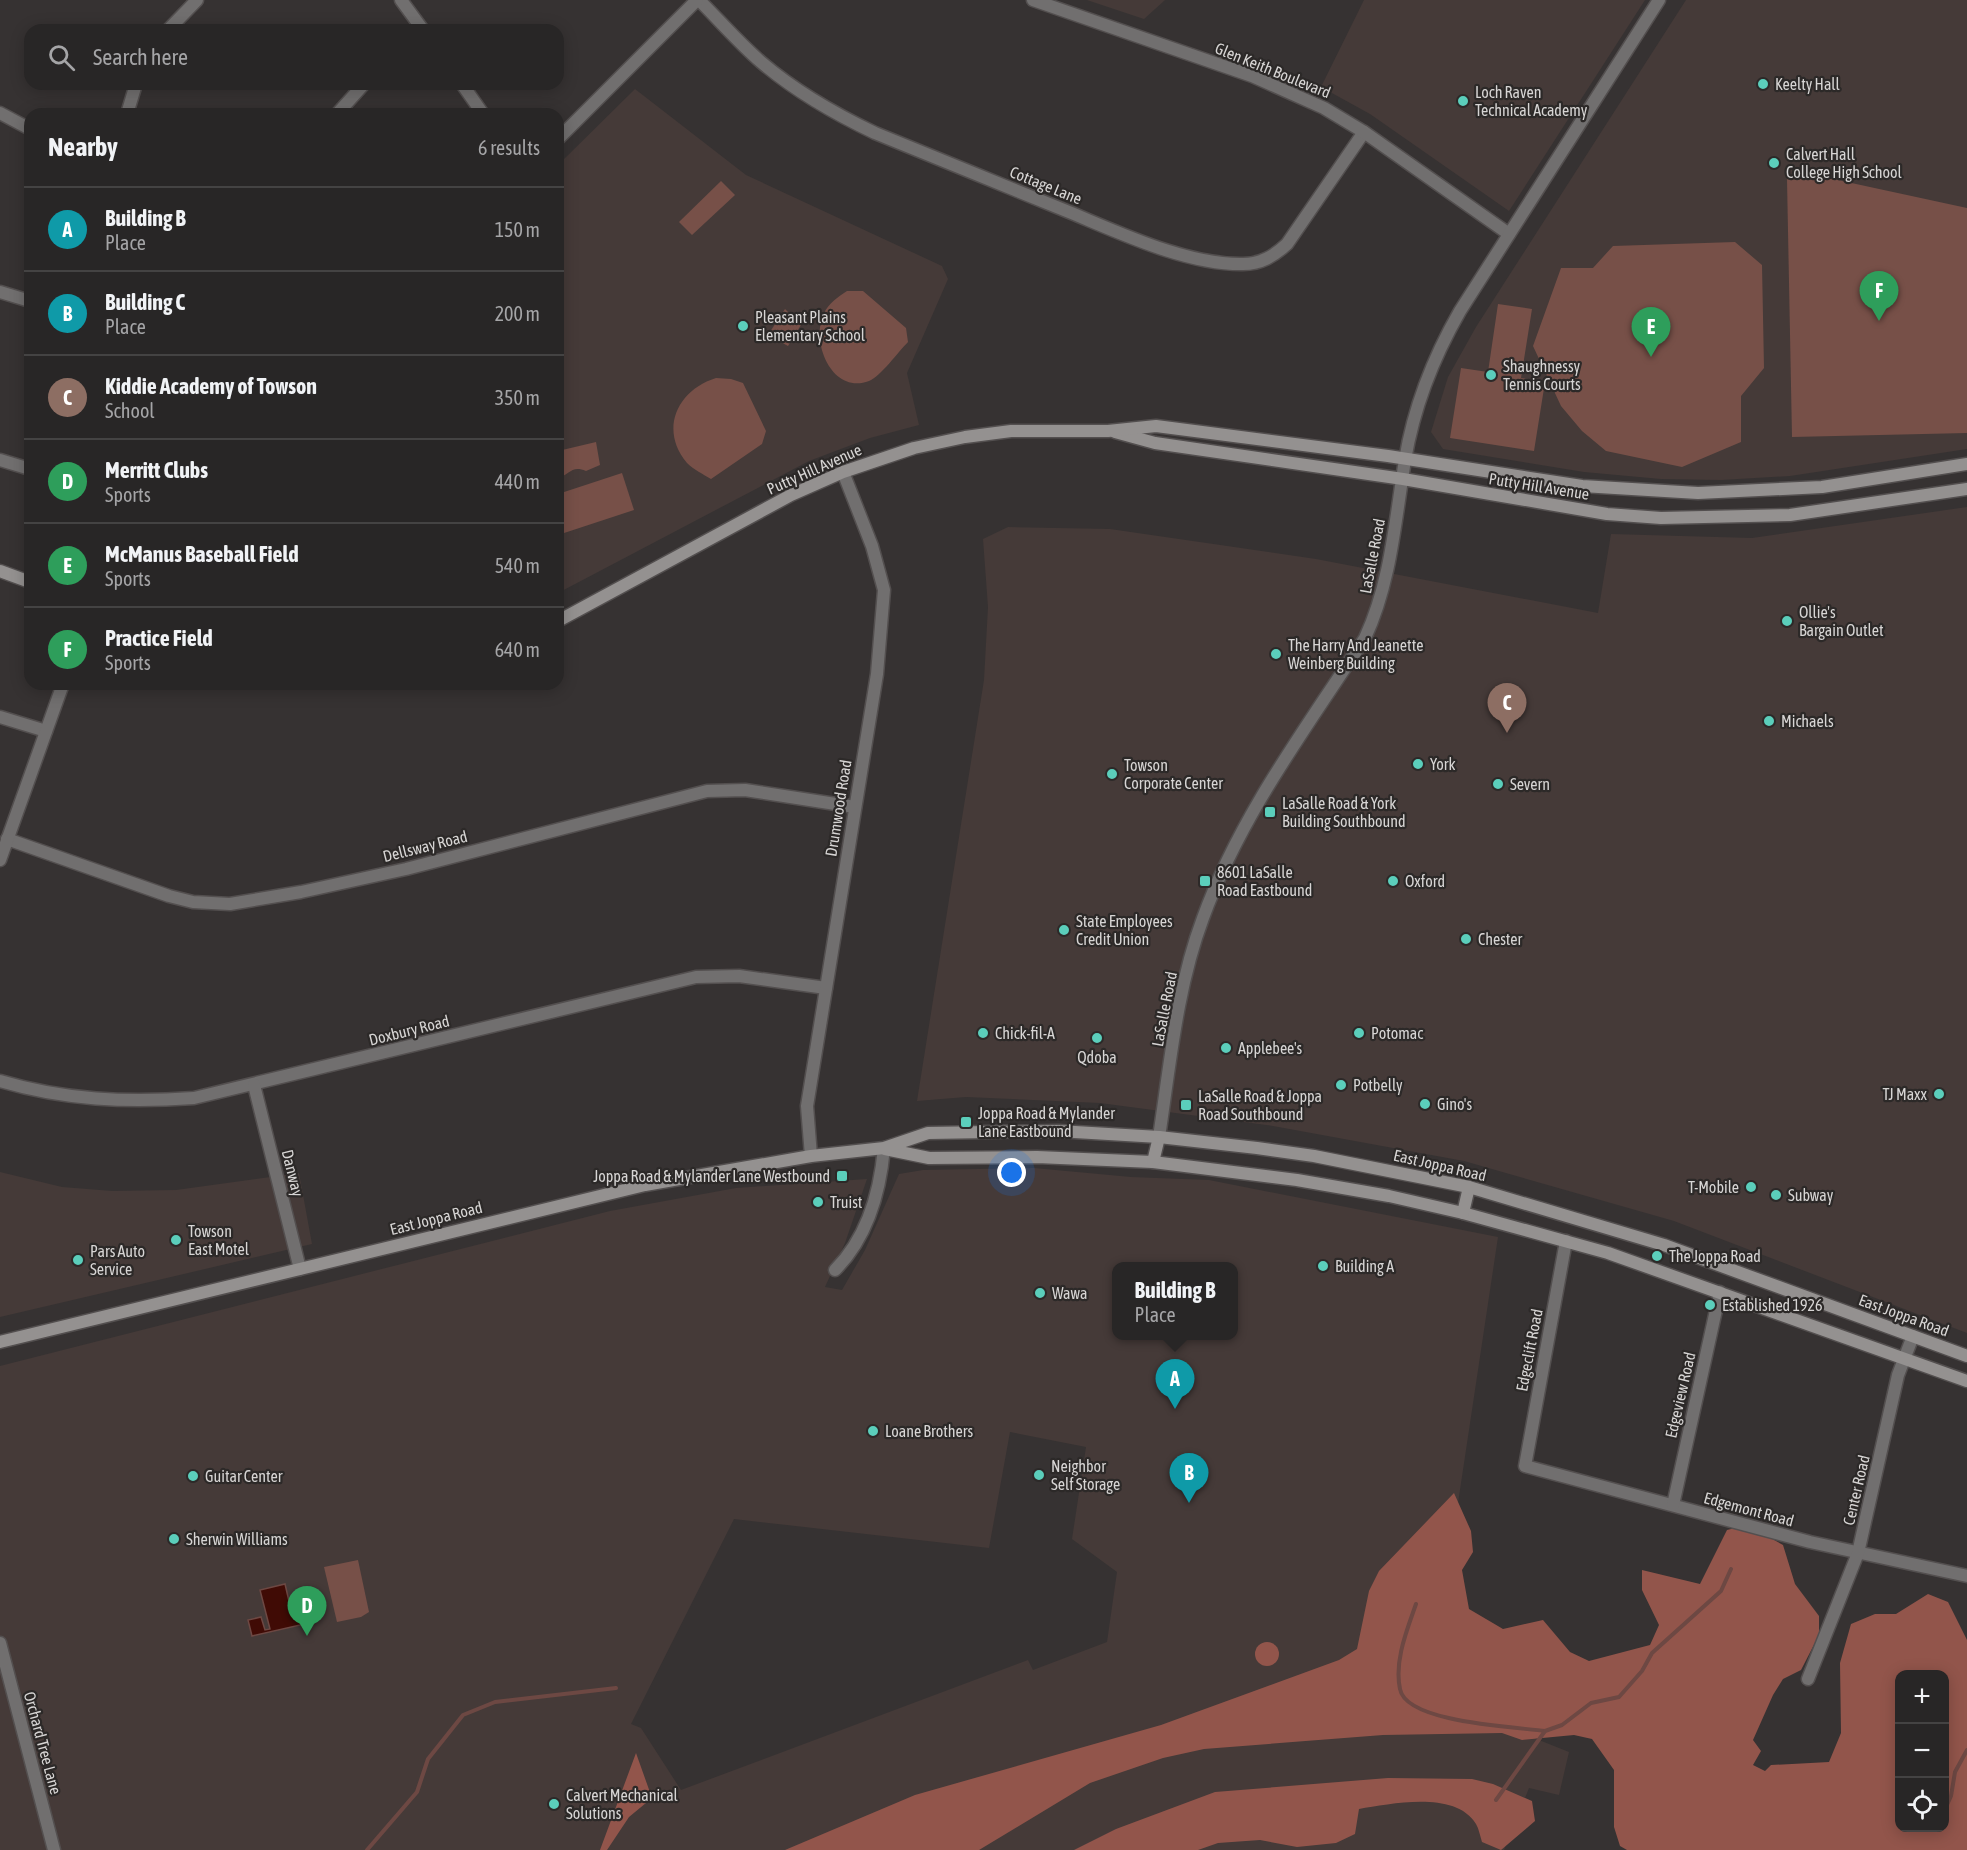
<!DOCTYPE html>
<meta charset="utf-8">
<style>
:root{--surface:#282626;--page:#343232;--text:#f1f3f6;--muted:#a5a5a7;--line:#444343;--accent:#95b2f1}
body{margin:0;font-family:"Asap Condensed",sans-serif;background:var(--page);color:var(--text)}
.controls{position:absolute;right:18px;bottom:18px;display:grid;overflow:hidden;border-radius:12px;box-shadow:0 3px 15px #0003}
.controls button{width:54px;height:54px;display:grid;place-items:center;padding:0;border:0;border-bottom:2px solid var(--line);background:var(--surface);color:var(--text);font:30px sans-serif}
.you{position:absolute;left:1012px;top:1173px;width:21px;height:21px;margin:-15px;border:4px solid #fff;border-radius:50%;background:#1a73e8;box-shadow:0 0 0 9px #1a73e833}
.badge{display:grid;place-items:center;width:39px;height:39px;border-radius:50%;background:var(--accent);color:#fff;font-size:20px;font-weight:700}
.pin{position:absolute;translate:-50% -50px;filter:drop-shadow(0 2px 3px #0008)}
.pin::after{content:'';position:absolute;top:32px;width:21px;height:18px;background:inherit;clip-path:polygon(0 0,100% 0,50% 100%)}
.popup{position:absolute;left:1112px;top:1262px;width:126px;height:78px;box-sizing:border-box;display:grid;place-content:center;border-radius:12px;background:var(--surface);filter:drop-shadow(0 2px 4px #0005);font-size:20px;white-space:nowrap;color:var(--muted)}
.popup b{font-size:22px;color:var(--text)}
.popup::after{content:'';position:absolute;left:50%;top:100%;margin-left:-12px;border:12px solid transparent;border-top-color:var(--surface)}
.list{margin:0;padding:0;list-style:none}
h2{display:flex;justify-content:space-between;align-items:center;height:78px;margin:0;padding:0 24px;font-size:26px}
h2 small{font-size:20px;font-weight:400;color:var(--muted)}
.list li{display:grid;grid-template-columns:39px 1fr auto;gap:18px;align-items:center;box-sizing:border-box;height:84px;padding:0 24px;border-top:2px solid var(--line)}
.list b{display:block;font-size:22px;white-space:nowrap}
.list p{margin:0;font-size:20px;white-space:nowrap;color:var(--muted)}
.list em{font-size:20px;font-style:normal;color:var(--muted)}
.icon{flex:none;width:33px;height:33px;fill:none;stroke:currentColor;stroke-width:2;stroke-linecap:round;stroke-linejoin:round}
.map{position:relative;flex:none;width:1967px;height:1850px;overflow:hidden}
.search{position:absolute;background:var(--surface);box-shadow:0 3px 15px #0003;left:24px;top:24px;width:540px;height:66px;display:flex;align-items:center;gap:15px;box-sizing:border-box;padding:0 21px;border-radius:18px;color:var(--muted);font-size:22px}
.panel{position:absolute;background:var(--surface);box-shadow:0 3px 15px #0003;left:24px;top:108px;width:540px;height:582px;border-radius:18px}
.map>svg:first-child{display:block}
</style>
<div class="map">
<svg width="1967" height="1850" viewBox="0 0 1967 1850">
<rect width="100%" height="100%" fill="#363232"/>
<g fill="#453a38" fill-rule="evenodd">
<path d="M 1087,0 L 1165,0 L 1144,19 Z"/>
<path d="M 1364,0 L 1645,0 L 1509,211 L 1370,114 L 1321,87 Z"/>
<path d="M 1686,0 L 1967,0 L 1967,449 L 1790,476 L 1721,480 L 1661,479 L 1584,472 L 1443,449 L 1431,432 L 1448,377 L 1476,327 Z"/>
<path d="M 635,89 L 746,175 L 942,266 L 948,279 L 907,373 L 919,425 L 870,438 L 809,461 L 558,593 L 558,165 Z"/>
<path d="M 1967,507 L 1967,1333 L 1674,1221 L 1464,1161 L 1273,1126 L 1100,1103 L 966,1097 L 917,1101 L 984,680 L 988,607 L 983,539 L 1008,527 L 1110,529 L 1316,559 L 1598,613 L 1611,534 L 1752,538 Z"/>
<path d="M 1034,1168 L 1131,1177 L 1209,1180 L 1498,1237 L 1429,1696 L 1569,1752 L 1559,1795 L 1529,1788 L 1504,1850 L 0,1850 L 0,1366 L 610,1211 L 736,1188 L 867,1179 L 845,1243 L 825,1287 L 842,1290 L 865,1250 L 899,1174 L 923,1170 ZM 1116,1266 L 1234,1266 L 1234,1336 L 1116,1336 ZM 1010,1432 L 1086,1447 L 1072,1539 L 1117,1572 L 1107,1642 L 1033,1670 L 1028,1660 L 681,1790 L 641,1728 L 631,1724 L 734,1519 L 989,1548 Z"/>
<path d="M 0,1172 L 62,1187 L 112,1191 L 176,1190 L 299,1173 L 312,1244 L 0,1317 Z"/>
</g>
<g fill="#775048">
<path d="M 1787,179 L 1833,179 L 1967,208 L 1967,433 L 1792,437 Z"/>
<path d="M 721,181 L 735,195 L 692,235 L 679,222 Z"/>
<path d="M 1735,242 L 1762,265 L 1764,368 L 1741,396 L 1741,442 L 1682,467 L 1606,451 L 1582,431 L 1561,406 L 1533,346 L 1561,268 L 1593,268 L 1613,246 Z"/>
<path d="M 847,291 L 863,291 L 906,328 L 908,342 C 899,351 880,377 869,381 C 832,395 810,342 824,313 C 829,303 838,297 847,291 Z"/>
<path d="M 1498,304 L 1532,309 L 1521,378 L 1545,382 L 1534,451 L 1450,438 L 1461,368 L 1488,372 Z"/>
<path d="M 785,309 L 801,325 L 788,346 L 768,335 Z"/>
<path d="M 716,378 L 731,379 L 743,383 L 766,431 L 762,444 L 711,479 C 703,474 694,470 687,463 C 659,430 677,390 716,378 Z"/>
<path d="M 596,442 L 600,465 L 586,471 C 571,465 570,475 558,478 L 558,451 Z"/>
<path d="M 622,473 L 634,510 L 558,535 L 558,494 Z"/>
<path d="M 358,1560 L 369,1612 L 361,1617 L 337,1622 L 324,1567 Z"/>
</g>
<g fill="#92554b" fill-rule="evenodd">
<path d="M 1454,1493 L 1471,1531 L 1473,1552 L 1462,1570 L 1469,1609 L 1503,1629 L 1543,1620 L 1570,1652 L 1589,1661 L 1650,1645 L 1659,1625 L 1642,1590 L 1642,1570 L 1700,1584 L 1727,1530 L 1747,1525 L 1783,1545 L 1795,1584 L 1819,1616 L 1819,1635 L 1801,1670 L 1783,1679 L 1773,1695 L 1753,1740 L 1761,1751 L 1753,1765 L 1765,1771 L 1771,1765 L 1829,1762 L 1841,1733 L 1840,1663 L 1851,1624 L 1875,1614 L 1896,1614 L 1928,1594 L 1948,1602 L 1967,1640 L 1967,1850 L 1627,1850 L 1620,1846 L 1614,1827 L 1614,1770 L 1592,1739 L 1574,1735 L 1522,1740 L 1502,1733 L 1383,1735 L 1204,1749 L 1163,1758 L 1090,1783 L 979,1850 L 785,1850 L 915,1795 L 1161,1725 L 1339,1660 L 1357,1649 L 1369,1591 L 1379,1571 ZM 1900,1674 L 1944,1674 L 1944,1828 L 1900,1828 Z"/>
<circle cx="1267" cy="1654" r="12"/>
<path d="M 636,1753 L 652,1798 L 629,1817 L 607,1850 L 600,1850 Z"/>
<path d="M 1388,1778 L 1472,1779 L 1493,1784 L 1532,1801 L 1535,1821 L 1501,1850 L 1482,1842 C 1480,1836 1479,1829 1476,1824 C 1455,1790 1391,1804 1359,1809 L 1355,1834 L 1336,1843 L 1297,1847 L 1260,1840 L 1218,1843 L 1198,1850 L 1074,1850 L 1116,1829 L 1215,1792 Z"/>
</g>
<path fill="#400b05" stroke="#6d4843" stroke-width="1.5" d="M 285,1584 L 292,1614 L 306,1611 L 309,1623 L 252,1636 L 248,1620 L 261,1617 L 265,1630 L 270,1629 L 260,1590 Z"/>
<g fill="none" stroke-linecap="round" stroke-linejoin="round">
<g stroke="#6d4843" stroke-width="4">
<path d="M 1416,1604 C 1407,1630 1394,1661 1400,1689 C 1406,1723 1517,1727 1545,1731"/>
<path d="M 1496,1800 L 1545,1731 L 1562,1725 L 1591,1703 L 1619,1697 L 1642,1671 L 1652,1653 L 1721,1591 L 1731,1569"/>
<path d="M 1946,1807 L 1951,1796 L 1955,1772 L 1967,1750"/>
<path d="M 367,1850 L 417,1792 L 428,1759 L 463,1715 L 495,1702 L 616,1688"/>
</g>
<defs>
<g id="street">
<path d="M 401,0 L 423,30"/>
<path d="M 699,0 C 719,20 739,43 761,62 C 795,91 835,114 875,133 C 940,159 1004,186 1069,212 C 1120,233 1187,265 1243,264 C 1261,264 1274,256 1287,244 L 1364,132"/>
<path d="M 1033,0 L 1252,76 L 1324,108 L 1364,132 L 1509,234"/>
<path d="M 168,30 L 197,0"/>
<path d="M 462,84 L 483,114"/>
<path d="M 0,113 L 30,129"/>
<path d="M 127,114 L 136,84"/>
<path d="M 337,114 L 364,84"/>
<path d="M 558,139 L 697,0"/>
<path d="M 0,292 L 30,301"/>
<path d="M 0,460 L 30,469"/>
<path d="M 0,717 L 46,731"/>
<path d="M 7,839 L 169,896 L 193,902 L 230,904 L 301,892 L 406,869 L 707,791 L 745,790 L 855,807"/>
<path d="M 0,860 L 63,684"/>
<path d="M 0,1081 C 64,1100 127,1103 194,1098 L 696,977 L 739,976 L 826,988"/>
<path d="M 254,1085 L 300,1269"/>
<path d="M 1159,1137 C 1170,1064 1177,987 1203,918 C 1240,816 1306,728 1365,638 C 1391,582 1395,521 1405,460 C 1414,406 1433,358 1460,311 L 1659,0"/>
<path d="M 811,1156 L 807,1106 L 877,674 L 884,590 L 872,546 L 843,472"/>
<path d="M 1566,1241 L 1525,1466 L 1810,1542 L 1967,1576"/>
<path d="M 835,1270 C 867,1238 880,1193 884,1148"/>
<path d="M 1673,1505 L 1720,1292"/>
<path d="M 0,1643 L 54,1850"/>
<path d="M 1808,1679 L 1858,1553 L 1898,1375 L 1913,1336"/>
</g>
<g id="secondary">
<path d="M 1115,432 L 1155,443 L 1403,479 L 1607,514 L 1661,518 L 1790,515 L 1967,489"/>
<path d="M 0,571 L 30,582"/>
<path d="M 558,621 L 791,495 L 843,472 L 914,448 L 965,437 L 1011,431 L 1108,431 L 1156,426 L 1388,456 L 1582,486 L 1698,493 L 1822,487 L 1967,464"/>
<path d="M 885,1149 L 929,1158 L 1037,1157 L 1153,1162 L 1297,1180 L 1389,1196 L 1463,1213 L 1608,1253 L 1967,1381"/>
<path d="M 1153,1162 L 1159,1137"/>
<path d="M 1463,1213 L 1469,1187"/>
<path d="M 0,1342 L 645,1185 L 811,1156 L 884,1148 L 928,1133 L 1058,1131 L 1159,1137 L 1257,1148 L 1314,1156 L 1469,1187 L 1664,1245 L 1967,1356"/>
</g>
</defs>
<use href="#street" stroke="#534f4f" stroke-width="15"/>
<use href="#secondary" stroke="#534f4f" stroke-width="15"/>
<use href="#street" stroke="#716f6f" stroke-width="12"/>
<use href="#secondary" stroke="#949190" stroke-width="12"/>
</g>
<g fill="#5bcebb" stroke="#2c2928" stroke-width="2">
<circle cx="1763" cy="84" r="6"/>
<circle cx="1463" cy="101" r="6"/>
<circle cx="1774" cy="163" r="6"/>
<circle cx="743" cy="326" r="6"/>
<circle cx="1491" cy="375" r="6"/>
<circle cx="1787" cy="621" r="6"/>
<circle cx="1276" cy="654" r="6"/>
<circle cx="1769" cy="721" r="6"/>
<circle cx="1418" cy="764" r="6"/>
<circle cx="1112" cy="774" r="6"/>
<circle cx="1498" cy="784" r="6"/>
<rect x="1264" y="806" width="12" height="12" rx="3"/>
<rect x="1199" y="875" width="12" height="12" rx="3"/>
<circle cx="1393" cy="881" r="6"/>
<circle cx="1064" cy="930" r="6"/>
<circle cx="1466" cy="939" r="6"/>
<circle cx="983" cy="1033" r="6"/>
<circle cx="1359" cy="1033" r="6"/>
<circle cx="1097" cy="1038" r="6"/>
<circle cx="1226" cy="1048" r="6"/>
<circle cx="1341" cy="1085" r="6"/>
<circle cx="1939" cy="1094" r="6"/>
<circle cx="1425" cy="1104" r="6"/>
<rect x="1180" y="1099" width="12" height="12" rx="3"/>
<rect x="960" y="1116" width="12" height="12" rx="3"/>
<rect x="836" y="1170" width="12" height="12" rx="3"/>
<circle cx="1751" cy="1187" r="6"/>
<circle cx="1776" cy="1195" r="6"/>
<circle cx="818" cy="1202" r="6"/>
<circle cx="176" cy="1240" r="6"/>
<circle cx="1657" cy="1256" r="6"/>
<circle cx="78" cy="1260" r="6"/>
<circle cx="1323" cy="1266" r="6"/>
<circle cx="1040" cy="1293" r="6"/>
<circle cx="1710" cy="1305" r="6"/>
<circle cx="873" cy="1431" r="6"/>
<circle cx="1039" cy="1475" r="6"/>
<circle cx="193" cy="1476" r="6"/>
<circle cx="174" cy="1539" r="6"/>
<circle cx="554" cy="1804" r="6"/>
</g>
<g text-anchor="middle" stroke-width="4.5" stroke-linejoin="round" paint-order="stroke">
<g font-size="16" fill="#d7d5d4" stroke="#2c2928">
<text transform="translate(1273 70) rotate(22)" y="6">Glen Keith Boulevard</text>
<text transform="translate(1046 185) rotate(22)" y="6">Cottage Lane</text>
<text transform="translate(814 469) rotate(-24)" y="6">Putty Hill Avenue</text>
<text transform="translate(1539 486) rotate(9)" y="6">Putty Hill Avenue</text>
<text transform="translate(1372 556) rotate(-79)" y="6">LaSalle Road</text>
<text transform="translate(838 808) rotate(-81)" y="6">Drumwood Road</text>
<text transform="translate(425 846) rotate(-14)" y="6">Dellsway Road</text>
<text transform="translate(1164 1009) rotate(-79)" y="6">LaSalle Road</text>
<text transform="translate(409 1030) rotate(-14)" y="6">Doxbury Road</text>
<text transform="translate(1440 1165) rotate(13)" y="6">East Joppa Road</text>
<text transform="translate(293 1173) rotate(76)" y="6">Danway</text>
<text transform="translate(436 1218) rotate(-14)" y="6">East Joppa Road</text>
<text transform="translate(1904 1315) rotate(20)" y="6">East Joppa Road</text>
<text transform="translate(1529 1350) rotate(-79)" y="6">Edgeclift Road</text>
<text transform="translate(1680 1395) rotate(-77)" y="6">Edgeview Road</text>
<text transform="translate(1856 1490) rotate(-77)" y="6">Center Road</text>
<text transform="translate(1749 1509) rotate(15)" y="6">Edgemont Road</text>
<text transform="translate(43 1743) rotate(75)" y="6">Orchard Tree Lane</text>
</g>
<g font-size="16" fill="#d7d5d4" stroke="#2c2928" text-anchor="start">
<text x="1775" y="90">Keelty Hall</text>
<text x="1475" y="98">Loch Raven<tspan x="1475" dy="18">Technical Academy</tspan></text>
<text x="1786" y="160">Calvert Hall<tspan x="1786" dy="18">College High School</tspan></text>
<text x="755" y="323">Pleasant Plains<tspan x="755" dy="18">Elementary School</tspan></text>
<text x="1503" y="372">Shaughnessy<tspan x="1503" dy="18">Tennis Courts</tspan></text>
<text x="1799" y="618">Ollie's<tspan x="1799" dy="18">Bargain Outlet</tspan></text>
<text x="1288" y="651">The Harry And Jeanette<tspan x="1288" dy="18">Weinberg Building</tspan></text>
<text x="1781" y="727">Michaels</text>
<text x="1430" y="770">York</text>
<text x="1124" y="771">Towson<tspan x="1124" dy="18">Corporate Center</tspan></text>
<text x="1510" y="790">Severn</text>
<text x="1282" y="809">LaSalle Road &amp; York<tspan x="1282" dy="18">Building Southbound</tspan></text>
<text x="1217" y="878">8601 LaSalle<tspan x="1217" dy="18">Road Eastbound</tspan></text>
<text x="1405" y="887">Oxford</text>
<text x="1076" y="927">State Employees<tspan x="1076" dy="18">Credit Union</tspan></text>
<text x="1478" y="945">Chester</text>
<text x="995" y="1039">Chick-fil-A</text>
<text x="1371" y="1039">Potomac</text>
<text x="1238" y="1054">Applebee's</text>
<text x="1097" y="1063" text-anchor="middle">Qdoba</text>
<text x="1353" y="1091">Potbelly</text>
<text x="1927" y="1100" text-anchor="end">TJ Maxx</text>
<text x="1198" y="1102">LaSalle Road &amp; Joppa<tspan x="1198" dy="18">Road Southbound</tspan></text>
<text x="1437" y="1110">Gino's</text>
<text x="978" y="1119">Joppa Road &amp; Mylander<tspan x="978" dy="18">Lane Eastbound</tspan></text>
<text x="830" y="1182" text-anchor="end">Joppa Road &amp; Mylander Lane Westbound</text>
<text x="1739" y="1193" text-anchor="end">T-Mobile</text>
<text x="1788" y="1201">Subway</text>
<text x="830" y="1208">Truist</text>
<text x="188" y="1237">Towson<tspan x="188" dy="18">East Motel</tspan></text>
<text x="90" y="1257">Pars Auto<tspan x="90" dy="18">Service</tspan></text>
<text x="1669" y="1262">The Joppa Road</text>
<text x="1335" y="1272">Building A</text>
<text x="1052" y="1299">Wawa</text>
<text x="1722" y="1311">Established 1926</text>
<text x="885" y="1437">Loane Brothers</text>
<text x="1051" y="1472">Neighbor<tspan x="1051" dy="18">Self Storage</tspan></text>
<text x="205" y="1482">Guitar Center</text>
<text x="186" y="1545">Sherwin Williams</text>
<text x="566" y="1801">Calvert Mechanical<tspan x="566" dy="18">Solutions</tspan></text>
</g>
</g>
</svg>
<div class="controls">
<button>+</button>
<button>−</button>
<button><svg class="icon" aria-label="locate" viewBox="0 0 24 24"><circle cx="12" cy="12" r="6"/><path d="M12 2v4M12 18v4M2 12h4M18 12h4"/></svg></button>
</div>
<div class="you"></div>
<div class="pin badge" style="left:1175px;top:1409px;background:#0f9aa8">A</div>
<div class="popup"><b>Building B</b>Place</div>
<div class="pin badge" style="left:1189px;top:1503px;background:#0f9aa8">B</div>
<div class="pin badge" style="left:1507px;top:733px;background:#8d6e63">C</div>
<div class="pin badge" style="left:307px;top:1636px;background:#2e9e5b">D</div>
<div class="pin badge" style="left:1651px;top:357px;background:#2e9e5b">E</div>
<div class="pin badge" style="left:1879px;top:321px;background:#2e9e5b">F</div>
<div class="search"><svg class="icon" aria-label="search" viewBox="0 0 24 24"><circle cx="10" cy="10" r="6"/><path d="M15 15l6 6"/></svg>Search here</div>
<section class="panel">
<h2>Nearby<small>6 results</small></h2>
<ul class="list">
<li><span class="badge" style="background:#0f9aa8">A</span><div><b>Building B</b><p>Place</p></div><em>150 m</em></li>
<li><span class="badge" style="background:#0f9aa8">B</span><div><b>Building C</b><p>Place</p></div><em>200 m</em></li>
<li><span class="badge" style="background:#8d6e63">C</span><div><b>Kiddie Academy of Towson</b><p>School</p></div><em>350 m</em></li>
<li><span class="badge" style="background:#2e9e5b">D</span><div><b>Merritt Clubs</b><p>Sports</p></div><em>440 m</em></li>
<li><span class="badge" style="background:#2e9e5b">E</span><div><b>McManus Baseball Field</b><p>Sports</p></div><em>540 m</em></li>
<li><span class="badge" style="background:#2e9e5b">F</span><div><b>Practice Field</b><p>Sports</p></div><em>640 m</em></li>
</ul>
</section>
</div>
